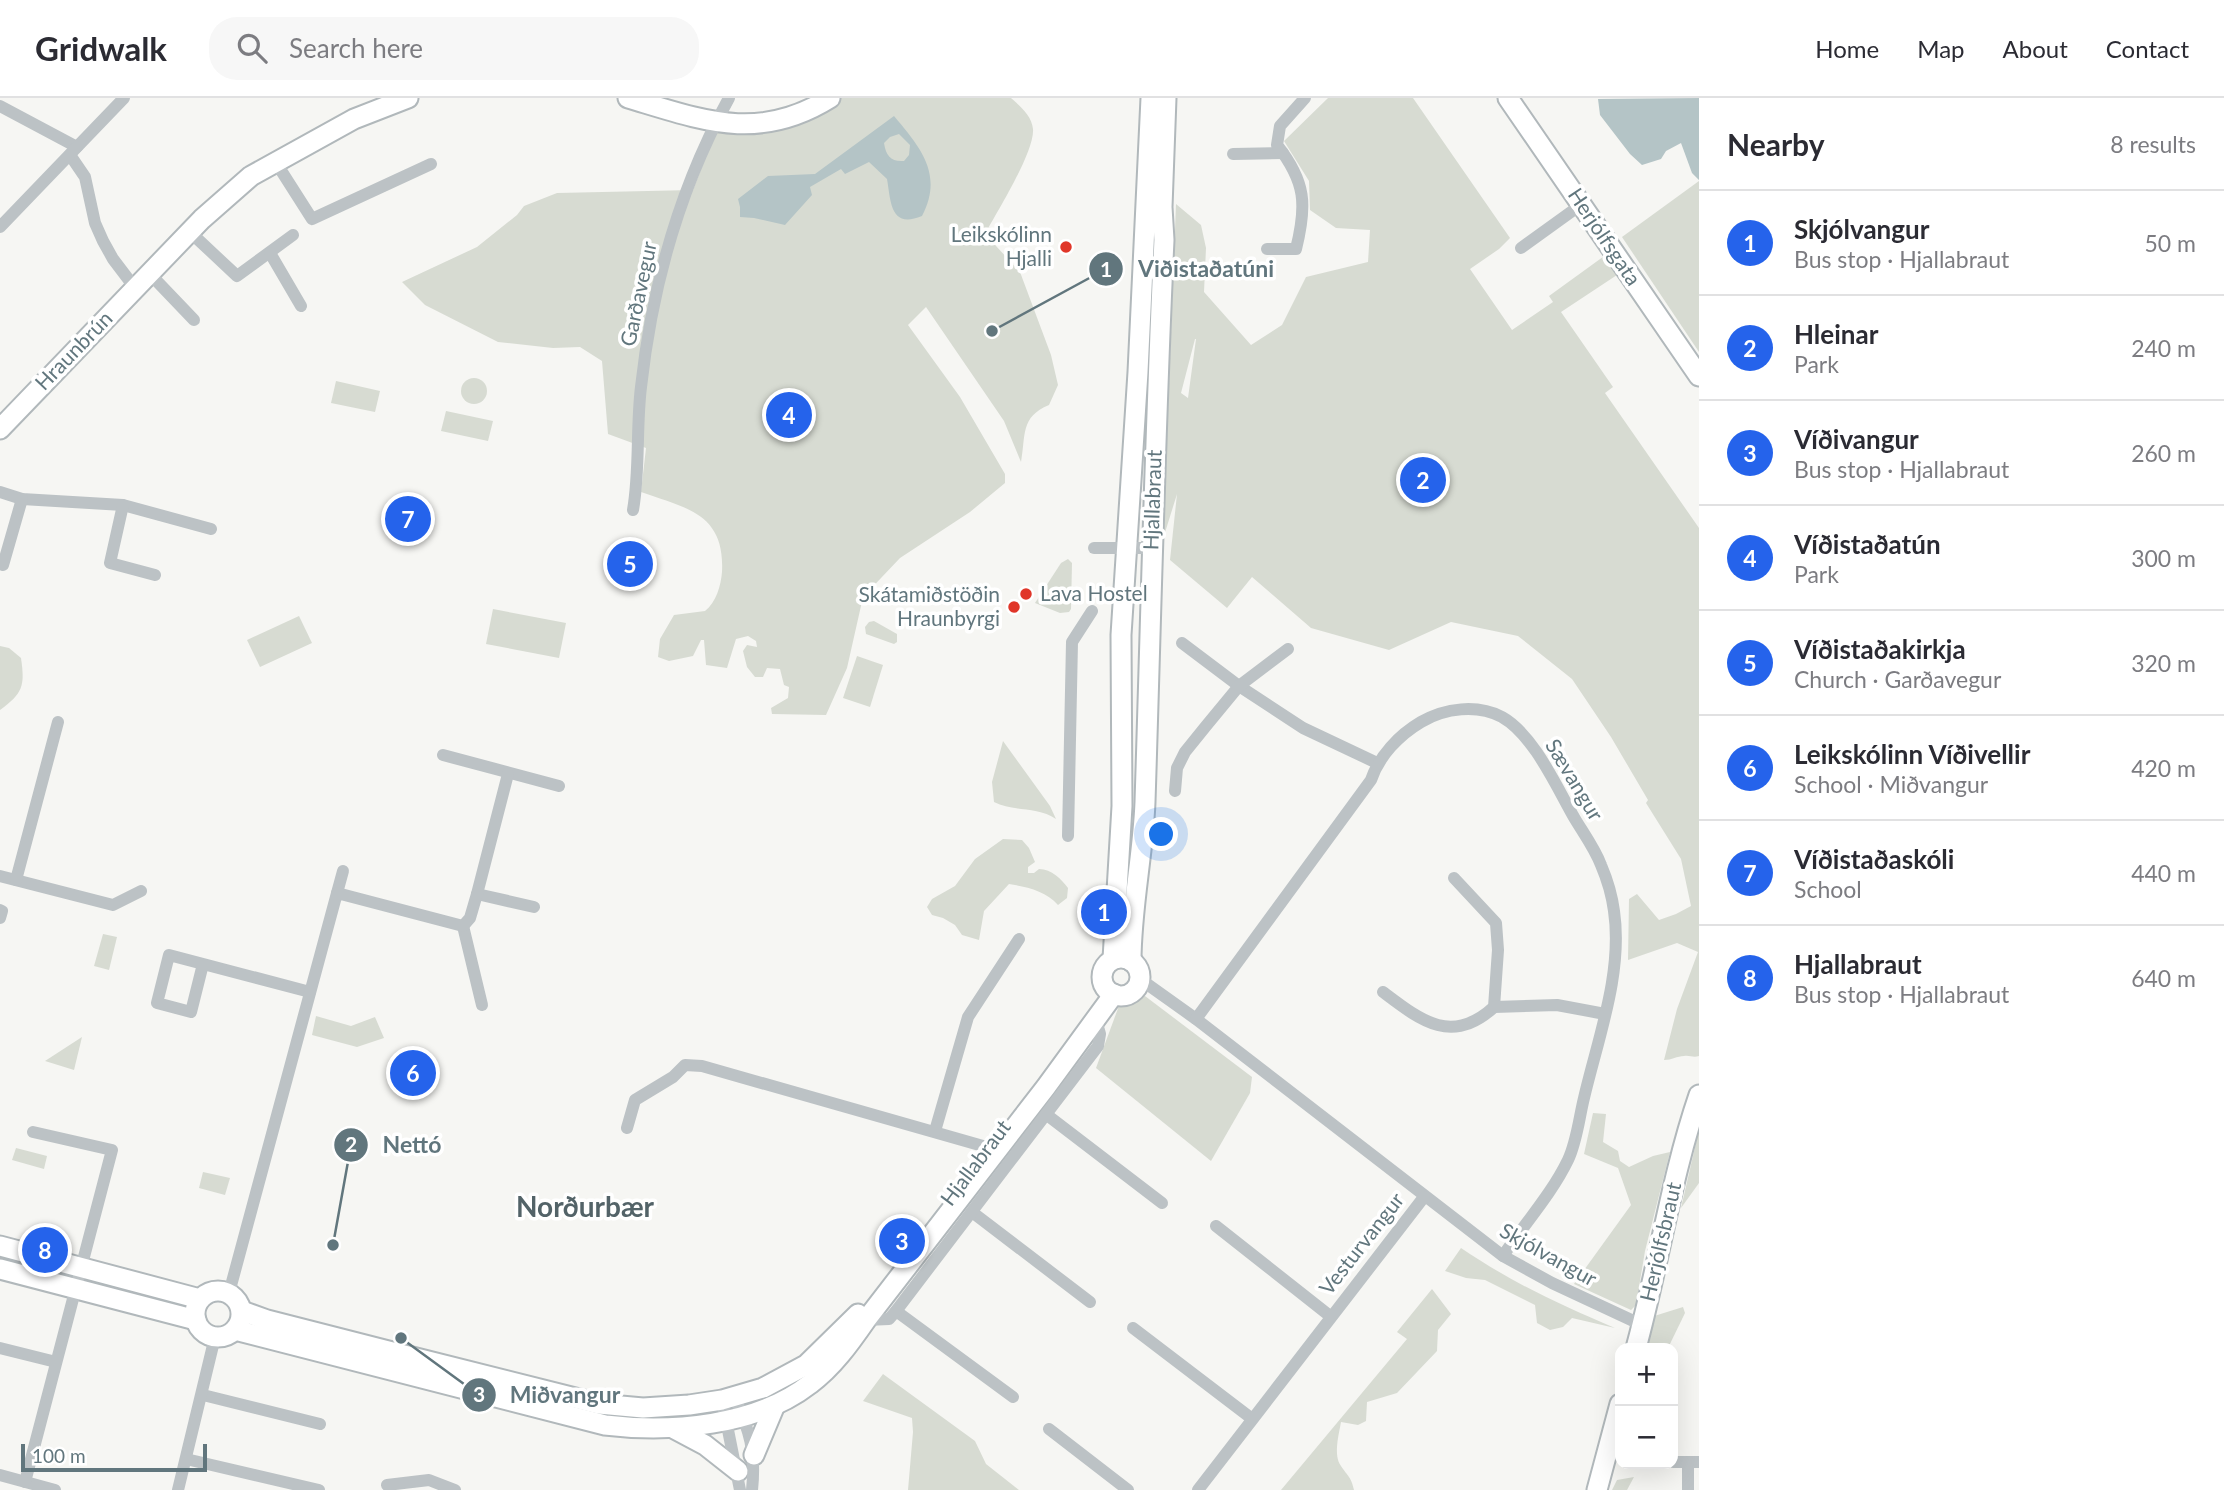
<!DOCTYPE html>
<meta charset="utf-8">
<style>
:root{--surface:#fff;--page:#f7f7f7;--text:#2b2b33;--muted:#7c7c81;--line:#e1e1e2;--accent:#2563eb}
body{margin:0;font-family:Lato,sans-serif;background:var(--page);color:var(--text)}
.controls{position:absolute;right:21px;bottom:21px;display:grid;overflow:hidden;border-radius:14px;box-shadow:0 7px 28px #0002}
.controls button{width:63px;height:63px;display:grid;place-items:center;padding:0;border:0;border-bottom:2px solid var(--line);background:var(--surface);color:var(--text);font:35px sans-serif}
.scale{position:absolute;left:21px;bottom:18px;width:186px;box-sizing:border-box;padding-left:7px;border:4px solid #61767d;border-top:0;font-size:19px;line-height:24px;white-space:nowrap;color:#61767d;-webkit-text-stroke:5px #fff;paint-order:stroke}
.you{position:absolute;left:1162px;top:737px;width:24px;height:24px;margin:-18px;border:5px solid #fff;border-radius:50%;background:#1a73e8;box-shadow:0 0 0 10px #1a73e833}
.badge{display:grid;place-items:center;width:46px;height:46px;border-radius:50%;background:var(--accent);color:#fff;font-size:23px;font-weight:700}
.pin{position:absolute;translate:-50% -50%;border:4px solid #fff;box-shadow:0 2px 7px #0006}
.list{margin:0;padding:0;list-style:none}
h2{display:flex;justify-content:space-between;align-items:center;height:91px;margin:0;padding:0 28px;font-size:30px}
h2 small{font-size:23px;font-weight:400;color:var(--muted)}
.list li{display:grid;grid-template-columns:46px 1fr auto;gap:21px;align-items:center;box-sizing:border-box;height:105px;padding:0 28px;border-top:2px solid var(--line)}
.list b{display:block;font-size:26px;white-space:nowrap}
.list p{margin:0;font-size:23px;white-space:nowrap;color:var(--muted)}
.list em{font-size:23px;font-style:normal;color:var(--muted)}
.icon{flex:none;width:38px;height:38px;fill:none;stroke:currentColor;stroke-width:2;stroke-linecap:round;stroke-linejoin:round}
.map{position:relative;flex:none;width:1699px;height:1392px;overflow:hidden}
header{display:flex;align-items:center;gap:42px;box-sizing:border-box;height:98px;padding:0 35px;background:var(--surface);border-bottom:2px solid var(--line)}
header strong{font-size:33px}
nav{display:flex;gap:38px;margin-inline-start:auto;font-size:24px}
.search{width:490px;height:63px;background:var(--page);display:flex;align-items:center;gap:18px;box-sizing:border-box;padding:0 24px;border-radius:28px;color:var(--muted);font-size:26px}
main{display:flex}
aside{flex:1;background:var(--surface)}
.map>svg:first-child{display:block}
</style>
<header>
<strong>Gridwalk</strong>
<div class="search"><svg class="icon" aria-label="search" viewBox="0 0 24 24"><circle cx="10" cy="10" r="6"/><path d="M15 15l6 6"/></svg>Search here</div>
<nav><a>Home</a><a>Map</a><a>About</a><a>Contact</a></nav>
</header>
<main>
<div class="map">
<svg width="1699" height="1392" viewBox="0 0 1699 1392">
<rect width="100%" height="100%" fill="#f6f6f3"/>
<g fill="#d7dbd2" fill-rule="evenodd">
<path d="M 841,0 L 1011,0 C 1020,8 1032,18 1033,31 C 1035,53 997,114 985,136 L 1020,174 L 1051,257 L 1058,287 L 1049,307 C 1020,319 1026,337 1021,364 L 1004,323 L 926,209 L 908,227 L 960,299 L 1005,376 L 1005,385 L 970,414 L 900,460 L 863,499 L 847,570 L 826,617 L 772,616 L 771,610 L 788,600 L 789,589 L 784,587 L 780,571 L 767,570 L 763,579 L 755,579 L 747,569 L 743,553 L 747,547 L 757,549 L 756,543 L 748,538 L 736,541 L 727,570 L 706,567 L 704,542 L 701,542 L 693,558 L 669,563 L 658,559 L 660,541 L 674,517 L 705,513 C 716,505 721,487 722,474 C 725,415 686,410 641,394 L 646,350 L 608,336 L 602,263 L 580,249 L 553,250 L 498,244 L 425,207 L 402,184 L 477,149 L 517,117 L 524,108 L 557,95 L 693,92 L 716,32 L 827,9 Z"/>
<path d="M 1328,0 L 1413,0 L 1510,140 L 1499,151 L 1470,171 L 1512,232 L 1553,204 L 1549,198 L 1607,156 L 1620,175 L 1561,214 L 1613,289 L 1605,295 L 1699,430 L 1699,958 C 1693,960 1690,957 1684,958 C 1677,958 1672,962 1664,962 L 1677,911 L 1698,854 L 1677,845 L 1628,862 L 1629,801 L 1637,796 L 1659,822 L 1676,816 L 1691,808 L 1681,761 L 1646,705 L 1648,702 L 1611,639 L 1572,581 L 1518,538 L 1451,524 L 1389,552 L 1311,530 L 1252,479 L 1227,510 L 1170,462 L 1177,396 L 1163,441 L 1176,106 L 1201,127 L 1206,150 L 1204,194 L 1251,247 L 1282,227 L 1306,179 L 1368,164 L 1370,132 L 1336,130 L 1310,112 L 1309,83 L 1284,43 ZM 1195,241 L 1196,241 L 1188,300 L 1181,295 Z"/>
<path d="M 1699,83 L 1699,254 L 1622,139 Z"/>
<circle cx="474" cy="293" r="13"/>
<path d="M 336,283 L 380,293 L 375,314 L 331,305 Z"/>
<path d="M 446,313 L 493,323 L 488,343 L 441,333 Z"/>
<path d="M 1068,461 L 1072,465 L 1071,511 L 1069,514 L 1060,515 L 1035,505 L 1061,465 Z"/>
<path d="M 493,511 L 566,525 L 559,560 L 486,546 Z"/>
<path d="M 299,518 L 312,545 L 260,569 L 247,542 Z"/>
<path d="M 874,523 L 897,536 L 897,544 L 894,546 L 866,536 L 865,529 L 869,524 Z"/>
<path d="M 0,548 L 9,550 L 21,560 C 25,588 23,595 0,612 Z"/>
<path d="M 857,558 L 883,567 L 870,609 L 843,600 Z"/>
<path d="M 1003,643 L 1050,708 L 1056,721 C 1037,708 1013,714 994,704 L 992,684 Z"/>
<path d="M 1003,741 L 1022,742 L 1029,750 L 1035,764 L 1028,769 L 1028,775 L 1034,775 L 1039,771 C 1052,771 1061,781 1068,790 L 1067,800 L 1058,807 C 1046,793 1027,789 1009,786 L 984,813 L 979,842 L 962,837 L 955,827 L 943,820 L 932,817 L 927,809 L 932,801 L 955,788 L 975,761 Z"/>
<path d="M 103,836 L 117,839 L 109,872 L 94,868 Z"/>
<path d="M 1141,895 L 1252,979 L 1250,995 L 1211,1063 L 1096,970 L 1120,905 Z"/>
<path d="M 316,918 L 351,928 L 375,919 L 384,940 L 357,949 L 312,937 Z"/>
<path d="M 82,939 L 74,972 L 45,963 Z"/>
<path d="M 1593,1015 L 1606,1016 L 1603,1044 L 1618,1053 L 1620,1063 L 1629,1069 L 1653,1058 L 1670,1054 L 1645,1153 L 1636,1207 L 1631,1212 L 1574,1186 L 1631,1107 L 1618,1070 L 1584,1056 Z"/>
<path d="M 1699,1032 L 1699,1085 L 1681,1110 Z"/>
<path d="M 16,1050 L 47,1058 L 44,1071 L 12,1062 Z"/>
<path d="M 203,1074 L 230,1080 L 225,1097 L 199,1090 Z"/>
<path d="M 1461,1150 C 1513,1185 1558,1206 1615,1230 L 1572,1220 L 1563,1229 L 1550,1232 L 1537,1225 L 1535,1207 L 1485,1182 L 1466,1180 L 1445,1173 Z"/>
<path d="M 1432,1191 L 1451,1216 L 1438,1232 L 1437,1253 L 1397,1295 L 1367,1304 L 1366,1323 L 1358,1327 L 1341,1324 C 1339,1336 1333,1357 1341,1368 C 1348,1379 1351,1378 1354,1392 L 1281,1392 L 1407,1241 L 1397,1234 Z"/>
<path d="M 1683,1209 L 1685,1215 L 1668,1250 L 1644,1250 L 1651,1219 Z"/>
<path d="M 883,1276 L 975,1343 L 986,1366 L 1019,1392 L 908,1392 L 913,1334 L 912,1320 L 863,1303 Z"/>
<path d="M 1634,1379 L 1627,1392 L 1612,1392 L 1617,1382 Z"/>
</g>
<g fill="#b4c4c6" fill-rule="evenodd">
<path d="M 1699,0 L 1699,82 L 1692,75 L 1681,45 L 1666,53 L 1661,61 L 1642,67 L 1630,56 L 1600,17 L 1598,1 Z"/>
<path d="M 894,18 C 920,49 944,76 922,118 C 890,131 891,104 887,81 L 869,64 L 845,76 L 841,71 L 810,89 L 812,97 L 785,127 L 754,120 L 740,119 L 740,109 L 738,101 L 768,78 L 815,76 ZM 899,36 L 910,47 L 909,57 L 904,63 C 891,64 886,58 884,45 L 890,39 Z"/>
</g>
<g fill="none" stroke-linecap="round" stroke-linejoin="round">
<defs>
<g id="secondary">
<path d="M 628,0 C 702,22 758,45 830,0"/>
<path d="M 1508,0 L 1699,278"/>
<path d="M 0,331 L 202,121 L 251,78 L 354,21 L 408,0"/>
<circle cx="1121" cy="879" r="19"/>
<path d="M 1113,861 L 1122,708 L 1121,537 L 1138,274 L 1151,0"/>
<path d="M 1131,863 C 1131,810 1143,757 1145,704 C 1151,517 1155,329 1164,142 L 1162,109 L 1166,0"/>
<path d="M 0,1148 L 200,1201"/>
<path d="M 0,1171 L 196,1222"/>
<circle cx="218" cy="1216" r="23"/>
<path d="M 242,1213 L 267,1222 L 400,1256 L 599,1306 L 643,1310 L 689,1307 L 722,1302 L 763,1290 L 806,1267 L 858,1216"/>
<path d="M 235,1232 L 605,1327 C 671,1335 756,1328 810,1286 C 833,1269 850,1245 866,1222 L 1046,989 L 1114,896"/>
<path d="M 1636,1250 C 1659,1166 1671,1079 1699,997"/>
<path d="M 673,1330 L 705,1347 L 738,1373"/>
<path d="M 754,1357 L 775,1307"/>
<path d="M 1597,1392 L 1620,1306"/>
</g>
</defs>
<use href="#secondary" stroke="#b1b8bb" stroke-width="23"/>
<g stroke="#bcc2c5" stroke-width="12">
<path d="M 0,8 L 77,49"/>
<path d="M 1233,56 L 1283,55"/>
<path d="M 70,57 L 85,79 L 95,125 L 103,143 L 113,161 L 135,190"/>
<path d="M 275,63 L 312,121 L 431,66"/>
<path d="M 0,129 L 124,0"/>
<path d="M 190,134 L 237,178 L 293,137"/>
<path d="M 1521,150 L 1582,106"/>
<path d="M 1267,151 L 1296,151 C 1307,107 1306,84 1277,47 L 1280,28 L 1305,0"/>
<path d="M 270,155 L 301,208"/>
<path d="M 150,176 L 194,222"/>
<path d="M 0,394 L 22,401 L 123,407 L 211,431"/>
<path d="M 123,407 L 110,465 L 155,477"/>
<path d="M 633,412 C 640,372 636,330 641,289 C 652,189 680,89 729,0"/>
<path d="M 1094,450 L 1151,450"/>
<path d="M 0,466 L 3,467 L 22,401"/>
<path d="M 1182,545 L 1239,588 L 1303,630 L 1377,665"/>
<path d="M 443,657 L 559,688"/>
<path d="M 1175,693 L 1177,670 L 1185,654 L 1206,628 L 1239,588 L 1288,551"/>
<path d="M 1068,738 L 1072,544 L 1092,513"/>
<path d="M 0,778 L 113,807 L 141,793"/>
<path d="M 16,782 L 58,624"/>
<path d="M 337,795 L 343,773"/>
<path d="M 477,796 L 534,809"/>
<path d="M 0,812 L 2,813 L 0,820"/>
<path d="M 463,828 L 482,907"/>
<path d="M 203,866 L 191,914 L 157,905 L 169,857 L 310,894"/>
<path d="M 1140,881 L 1196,921 L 1503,1158 L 1552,1185 L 1642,1227"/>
<path d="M 1383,894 C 1420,922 1452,948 1494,909 L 1498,852 L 1496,825 L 1454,780"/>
<path d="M 1494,909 L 1557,907 L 1605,916"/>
<path d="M 1196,921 L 1371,682 C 1379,658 1399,637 1421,624 C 1445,610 1477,606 1502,619 C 1534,637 1557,690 1575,721 C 1584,736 1595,751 1601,767 C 1607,781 1612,798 1614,813 C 1623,875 1598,940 1584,1000 C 1579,1020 1577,1043 1568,1062 C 1551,1097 1525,1125 1503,1158"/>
<path d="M 1047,1017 L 1162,1105"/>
<path d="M 627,1030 L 635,1002 L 673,979 L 685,967 L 702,968 L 997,1052"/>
<path d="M 935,1033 L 968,919 L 1019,841"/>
<path d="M 972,1114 L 1090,1204"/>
<path d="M 1216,1128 L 1330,1218"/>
<path d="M 229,1195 L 337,795 L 463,828 L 470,820 L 477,796 L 508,676"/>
<path d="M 896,1213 L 1013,1299"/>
<path d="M 866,1222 L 889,1221 L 896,1213 L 1098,948 L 1100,936 L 1096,922"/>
<path d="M 1133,1230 L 1251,1320"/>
<path d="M 0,1250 L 56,1264"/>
<path d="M 203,1297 L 320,1326"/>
<path d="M 734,1298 C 750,1333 756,1354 752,1392"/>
<path d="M 722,1302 L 740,1392"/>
<path d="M 1049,1331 L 1128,1392"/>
<path d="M 186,1361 L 319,1392"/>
<path d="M 1673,1364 L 1699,1364"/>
<path d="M 1688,1364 L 1688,1392"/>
<path d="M 0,1377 L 55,1392"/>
<path d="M 25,1384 L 112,1052 L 33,1034"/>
<path d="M 387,1387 L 429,1382 L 455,1392"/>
<path d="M 178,1392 L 215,1239"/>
<path d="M 1198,1392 L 1424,1099"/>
</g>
<use href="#secondary" stroke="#fff" stroke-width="19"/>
</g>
<g fill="#e03629" stroke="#fff" stroke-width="2.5">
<circle cx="1066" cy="149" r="7"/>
<circle cx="1026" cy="496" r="7"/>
<circle cx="1014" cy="509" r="7"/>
</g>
<g text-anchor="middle" stroke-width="7" stroke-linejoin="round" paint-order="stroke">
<g font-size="21" fill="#61767d" stroke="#fff" text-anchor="end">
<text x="1052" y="144">Leikskólinn<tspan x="1052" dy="24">Hjalli</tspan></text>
<text x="1040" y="503" text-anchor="start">Lava Hostel</text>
<text x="1000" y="504">Skátamiðstöðin<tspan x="1000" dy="24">Hraunbyrgi</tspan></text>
</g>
<g font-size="21" fill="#61767d" stroke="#fff">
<text transform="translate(1604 139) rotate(56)" y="7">Herjólfsgata</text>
<text transform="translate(639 196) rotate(-78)" y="7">Garðavegur</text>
<text transform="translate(74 253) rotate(-46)" y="7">Hraunbrún</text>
<text transform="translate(1153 402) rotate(-88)" y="7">Hjallabraut</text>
<text transform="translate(1574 682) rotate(59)" y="7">Sævangur</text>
<text transform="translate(976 1065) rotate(-53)" y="7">Hjallabraut</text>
<text transform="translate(1661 1144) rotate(-77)" y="7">Herjólfsbraut</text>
<text transform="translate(1362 1146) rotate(-52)" y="7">Vesturvangur</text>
<text transform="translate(1548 1157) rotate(29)" y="7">Skjólvangur</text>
</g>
<g font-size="28" font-weight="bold" fill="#536368" stroke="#fff">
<text x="585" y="1119">Norðurbær</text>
</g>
</g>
<path fill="none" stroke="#61767d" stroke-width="2.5" d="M992 233L1106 171M333 1147L351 1047M401 1240L479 1297"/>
<g fill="#61767d" stroke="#fff" stroke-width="2.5">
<circle cx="992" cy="233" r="7"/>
<circle cx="333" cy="1147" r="7"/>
<circle cx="401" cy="1240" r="7"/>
<circle cx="1106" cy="171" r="18"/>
<circle cx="351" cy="1047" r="18"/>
<circle cx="479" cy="1297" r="18"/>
</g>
<g font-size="21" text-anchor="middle" font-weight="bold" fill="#fff">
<text x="1106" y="179">1</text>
<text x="351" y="1054">2</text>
<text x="479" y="1304">3</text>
</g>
<g font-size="23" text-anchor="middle" font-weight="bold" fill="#61767d" stroke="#fff" stroke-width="7" stroke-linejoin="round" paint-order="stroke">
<text x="1206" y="179">Viðistaðatúni</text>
<text x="412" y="1055">Nettó</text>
<text x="565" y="1305">Miðvangur</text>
</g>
</svg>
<div class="controls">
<button>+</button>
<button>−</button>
</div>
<div class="scale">100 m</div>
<div class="you"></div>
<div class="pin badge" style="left:1104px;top:814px">1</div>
<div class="pin badge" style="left:1423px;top:382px">2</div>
<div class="pin badge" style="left:902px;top:1143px">3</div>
<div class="pin badge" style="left:789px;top:317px">4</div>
<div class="pin badge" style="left:630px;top:466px">5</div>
<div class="pin badge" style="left:413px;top:975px">6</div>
<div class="pin badge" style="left:408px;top:421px">7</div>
<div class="pin badge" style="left:45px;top:1152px">8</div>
</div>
<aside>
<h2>Nearby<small>8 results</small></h2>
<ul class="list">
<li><span class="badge">1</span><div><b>Skjólvangur</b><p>Bus stop · Hjallabraut</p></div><em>50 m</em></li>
<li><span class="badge">2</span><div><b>Hleinar</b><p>Park</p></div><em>240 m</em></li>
<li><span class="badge">3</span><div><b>Víðivangur</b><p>Bus stop · Hjallabraut</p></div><em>260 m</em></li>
<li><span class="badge">4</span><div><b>Víðistaðatún</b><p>Park</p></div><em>300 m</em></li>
<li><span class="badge">5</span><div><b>Víðistaðakirkja</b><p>Church · Garðavegur</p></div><em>320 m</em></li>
<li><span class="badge">6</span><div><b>Leikskólinn Víðivellir</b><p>School · Miðvangur</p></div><em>420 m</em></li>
<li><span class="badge">7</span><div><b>Víðistaðaskóli</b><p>School</p></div><em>440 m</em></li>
<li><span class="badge">8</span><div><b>Hjallabraut</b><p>Bus stop · Hjallabraut</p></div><em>640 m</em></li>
</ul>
</aside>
</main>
